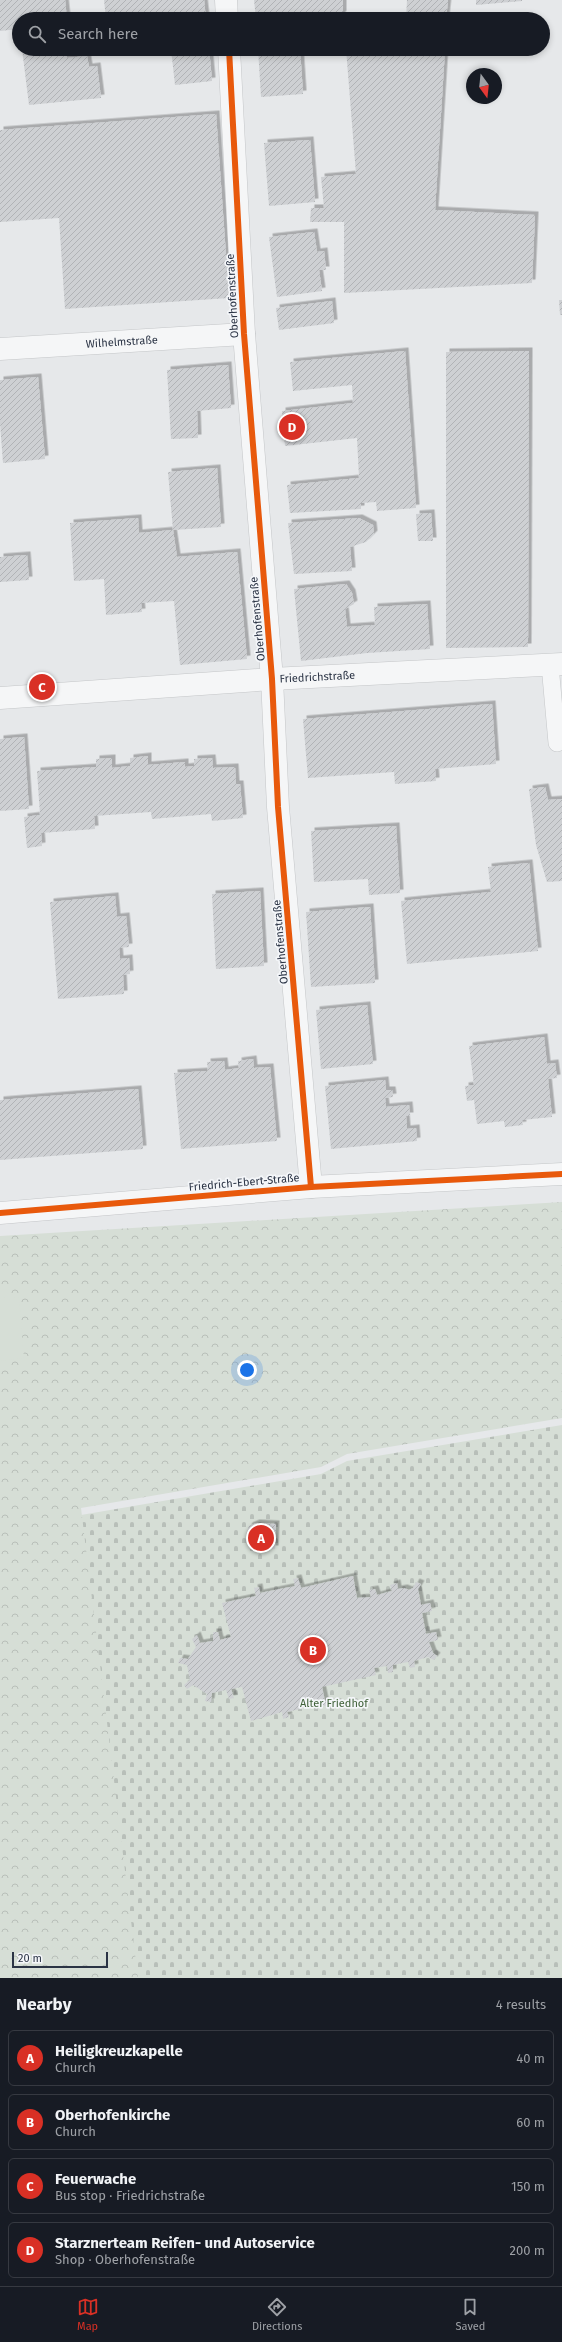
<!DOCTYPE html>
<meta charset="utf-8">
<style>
:root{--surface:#171b24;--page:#20242c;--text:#f1f3f6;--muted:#9ea1a6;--line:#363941;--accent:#d93025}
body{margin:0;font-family:"Fira Sans",sans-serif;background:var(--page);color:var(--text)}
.compass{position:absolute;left:466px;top:68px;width:36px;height:36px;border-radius:50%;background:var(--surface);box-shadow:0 2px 6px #0003;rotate:165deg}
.scale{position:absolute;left:12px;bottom:10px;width:96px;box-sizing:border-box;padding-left:4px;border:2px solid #2b3445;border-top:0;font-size:11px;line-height:14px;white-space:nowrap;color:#2b3445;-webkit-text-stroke:3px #f4f6f9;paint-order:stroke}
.you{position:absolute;left:247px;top:1370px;width:14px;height:14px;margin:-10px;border:3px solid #fff;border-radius:50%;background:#1a73e8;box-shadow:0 0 0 6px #1a73e833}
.badge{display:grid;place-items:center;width:26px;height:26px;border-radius:50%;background:var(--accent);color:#fff;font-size:13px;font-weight:700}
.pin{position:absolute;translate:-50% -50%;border:2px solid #fff;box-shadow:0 1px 4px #0006}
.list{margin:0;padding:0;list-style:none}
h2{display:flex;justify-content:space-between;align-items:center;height:52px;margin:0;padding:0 16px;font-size:17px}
h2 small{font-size:13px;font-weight:400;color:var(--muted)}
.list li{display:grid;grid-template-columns:26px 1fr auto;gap:12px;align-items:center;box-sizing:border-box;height:56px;margin:0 8px 8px;padding:0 8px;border:1px solid var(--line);border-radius:6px}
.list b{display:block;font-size:15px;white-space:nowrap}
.list p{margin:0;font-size:13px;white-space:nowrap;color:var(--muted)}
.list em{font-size:13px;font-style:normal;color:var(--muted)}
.icon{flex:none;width:22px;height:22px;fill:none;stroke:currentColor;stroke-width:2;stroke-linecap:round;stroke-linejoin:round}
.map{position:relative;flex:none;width:562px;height:1978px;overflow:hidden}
.search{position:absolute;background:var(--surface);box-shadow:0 2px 6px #0003;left:12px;right:12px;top:12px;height:44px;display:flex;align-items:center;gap:10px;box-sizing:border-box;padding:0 14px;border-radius:22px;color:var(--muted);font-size:15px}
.sheet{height:308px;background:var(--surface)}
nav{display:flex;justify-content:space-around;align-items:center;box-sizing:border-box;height:56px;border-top:1px solid var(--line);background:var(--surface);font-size:11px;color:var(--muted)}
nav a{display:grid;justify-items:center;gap:2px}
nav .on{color:var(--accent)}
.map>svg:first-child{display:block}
</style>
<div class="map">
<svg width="562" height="1978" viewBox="0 0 562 1978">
<defs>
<pattern id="cemetery-stones" width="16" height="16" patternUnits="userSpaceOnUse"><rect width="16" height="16" fill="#d6ded6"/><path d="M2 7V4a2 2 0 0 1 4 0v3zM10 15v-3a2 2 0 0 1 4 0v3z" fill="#b8bfb9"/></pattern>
<pattern id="park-crowns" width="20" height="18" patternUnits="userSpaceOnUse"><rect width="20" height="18" fill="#d6ded6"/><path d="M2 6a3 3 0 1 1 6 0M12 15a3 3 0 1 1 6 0" fill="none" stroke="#b8bfb9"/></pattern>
<pattern id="building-hatch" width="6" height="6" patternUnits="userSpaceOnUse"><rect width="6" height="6" fill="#ced0d3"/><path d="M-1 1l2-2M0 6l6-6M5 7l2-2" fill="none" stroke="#b1b3b6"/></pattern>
<filter id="shadow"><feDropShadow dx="3.5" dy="-3.5" stdDeviation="0" flood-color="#0004"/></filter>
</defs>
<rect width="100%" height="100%" fill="#e6e8ea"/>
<path fill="url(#cemetery-stones)" d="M 562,1425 L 562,1978 L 137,1978 L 81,1515 L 321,1474 L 347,1461 Z"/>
<path fill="url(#park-crowns)" d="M 562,1202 L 562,1418 L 347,1454 L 321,1467 L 81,1508 L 138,1978 L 0,1978 L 0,1236 Z"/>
<path fill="#d6ded6" d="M 19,1297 L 24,1358 L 0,1361 L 0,1298 Z"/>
<g fill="url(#building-hatch)" filter="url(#shadow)">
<path d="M 0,0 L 65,0 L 67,19 L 19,19 L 19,29 L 0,31 Z"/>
<path d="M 104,0 L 204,0 L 206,19 L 106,19 Z"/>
<path d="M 254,0 L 343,0 L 343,14 L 339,19 L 256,19 Z"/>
<path d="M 407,0 L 448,0 L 446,19 L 406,19 Z"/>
<path d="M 476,0 L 522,0 L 522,1 L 476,5 Z"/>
<path d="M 22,49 L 65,49 L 67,58 L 87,56 L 89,67 L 97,66 L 101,98 L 29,105 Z"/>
<path d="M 171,49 L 209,49 L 212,81 L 175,85 Z"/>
<path d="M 258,49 L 300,49 L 303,94 L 261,97 Z"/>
<path d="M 346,49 L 445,49 L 435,210 L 535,215 L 532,283 L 344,293 L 344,222 L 310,222 L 311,208 L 324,208 L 321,177 L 356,174 Z"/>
<path d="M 216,114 L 229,298 L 65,309 L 59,218 L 0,222 L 0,130 Z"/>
<path d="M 310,140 L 315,202 L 269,206 L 264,143 Z"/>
<path d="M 314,232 L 317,252 L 324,251 L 326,270 L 319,270 L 322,291 L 277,297 L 269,237 Z"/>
<path d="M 559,300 L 562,300 L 562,315 L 560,315 Z"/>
<path d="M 332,301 L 334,323 L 279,330 L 276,308 Z"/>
<path d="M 405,351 L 416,508 L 377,511 L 376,502 L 361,503 L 361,509 L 290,513 L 287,485 L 359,478 L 357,438 L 285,446 L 282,411 L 353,403 L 352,385 L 293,391 L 290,362 Z"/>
<path d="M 529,351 L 528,647 L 446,648 L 446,352 Z"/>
<path d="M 228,365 L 231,408 L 197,411 L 198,438 L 171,439 L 167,370 Z"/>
<path d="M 38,377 L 45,459 L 3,463 L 0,423 L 0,380 Z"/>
<path d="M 217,468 L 221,527 L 173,530 L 168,472 Z"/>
<path d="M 431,513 L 433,541 L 418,541 L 416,514 Z"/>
<path d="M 138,518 L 139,533 L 173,530 L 177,557 L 237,552 L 247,659 L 180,665 L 174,601 L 141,603 L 142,612 L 106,615 L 104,579 L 74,581 L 70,523 Z"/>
<path d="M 359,518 L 373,525 L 374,534 L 366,542 L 350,547 L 352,571 L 294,574 L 288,523 Z"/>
<path d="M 27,555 L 29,580 L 0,582 L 0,557 Z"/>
<path d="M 346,584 L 352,593 L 354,604 L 345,609 L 347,627 L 375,625 L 374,607 L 427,604 L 430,649 L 367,653 L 301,661 L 294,589 Z"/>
<path d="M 492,704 L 496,764 L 435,769 L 436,781 L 395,784 L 394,772 L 308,778 L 303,719 Z"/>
<path d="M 24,737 L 29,809 L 0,811 L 0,739 Z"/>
<path d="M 148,756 L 148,765 L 185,762 L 185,767 L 194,766 L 194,759 L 212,758 L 213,768 L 235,767 L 236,784 L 240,784 L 243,818 L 212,821 L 211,814 L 152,819 L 151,812 L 94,816 L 95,829 L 41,833 L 42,846 L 27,848 L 24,817 L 40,815 L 37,771 L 96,767 L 96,759 L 112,758 L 112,768 L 130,766 L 130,758 Z"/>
<path d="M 545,787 L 548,800 L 562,799 L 562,881 L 547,882 L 536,845 L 529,789 Z"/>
<path d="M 396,826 L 400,893 L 369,895 L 368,879 L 314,882 L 311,831 Z"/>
<path d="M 529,863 L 538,951 L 407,964 L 401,901 L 491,892 L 488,867 Z"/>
<path d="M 260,891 L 264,966 L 216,969 L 212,894 Z"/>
<path d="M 115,896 L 117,917 L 126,916 L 129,947 L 119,948 L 120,959 L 129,958 L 130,974 L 123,975 L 124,994 L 58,999 L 50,902 Z"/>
<path d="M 370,907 L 375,983 L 311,987 L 306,912 Z"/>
<path d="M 367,1005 L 373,1064 L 321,1069 L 316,1010 Z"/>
<path d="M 544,1037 L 547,1064 L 555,1063 L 557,1078 L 548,1079 L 552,1117 L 522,1120 L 523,1125 L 505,1127 L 504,1121 L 477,1124 L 474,1100 L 467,1101 L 465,1086 L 474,1085 L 469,1046 Z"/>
<path d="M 253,1059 L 254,1068 L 270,1067 L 277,1141 L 181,1149 L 174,1073 L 208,1071 L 207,1062 L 224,1061 L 225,1070 L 239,1068 L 238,1061 Z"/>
<path d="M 385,1080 L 386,1090 L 392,1090 L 393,1097 L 385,1098 L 386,1107 L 409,1105 L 410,1116 L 406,1116 L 407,1129 L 416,1128 L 417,1141 L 331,1149 L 325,1086 Z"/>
<path d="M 138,1089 L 143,1149 L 0,1160 L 0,1100 Z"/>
<path d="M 256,1523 L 276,1524 L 275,1549 L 252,1548 L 247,1542 L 246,1534 L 249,1526 Z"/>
<path d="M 353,1576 L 357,1598 L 371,1597 L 369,1590 L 375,1589 L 377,1595 L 392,1591 L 390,1585 L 397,1583 L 398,1589 L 404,1588 L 409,1590 L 413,1588 L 416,1582 L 421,1584 L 418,1589 L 421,1605 L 430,1603 L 432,1611 L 422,1613 L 426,1634 L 436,1632 L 438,1640 L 429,1642 L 433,1653 L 437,1656 L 434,1660 L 428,1657 L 414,1661 L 415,1667 L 410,1668 L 408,1662 L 393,1665 L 393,1672 L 388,1673 L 387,1666 L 374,1668 L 376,1675 L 322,1687 L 325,1701 L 331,1703 L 328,1708 L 322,1704 L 287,1712 L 289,1717 L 283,1719 L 282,1712 L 251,1721 L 242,1687 L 231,1689 L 234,1698 L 229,1699 L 226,1690 L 212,1693 L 211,1702 L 205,1701 L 207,1694 L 193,1685 L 187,1689 L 184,1685 L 190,1680 L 187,1665 L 178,1663 L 180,1658 L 188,1659 L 196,1647 L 192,1639 L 197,1635 L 200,1643 L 213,1641 L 213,1632 L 218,1632 L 220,1640 L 231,1637 L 222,1603 L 256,1596 L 254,1588 L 259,1587 L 260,1593 L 295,1586 L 293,1579 L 298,1578 L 301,1588 Z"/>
</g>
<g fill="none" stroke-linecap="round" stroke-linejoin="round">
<defs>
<path id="lane" d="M 550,665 L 557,743"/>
<g id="street">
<path d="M 226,0 L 227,19"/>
<path d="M 229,49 L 244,334 L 272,679 L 278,807 L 311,1187"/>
<path id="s1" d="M 0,349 L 244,334"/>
<path id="s2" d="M 0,698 L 272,679 L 562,664"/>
<path d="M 0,1213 L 311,1187 L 562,1174"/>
</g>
</defs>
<use href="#lane" stroke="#c4c6c8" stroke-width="18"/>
<use href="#street" stroke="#c4c6c8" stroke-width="23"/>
<use href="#lane" stroke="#f5f6f7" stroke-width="17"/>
<use href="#street" stroke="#f5f6f7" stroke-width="22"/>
<defs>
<g id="cycleway">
<path d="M 229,49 L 244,334 L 272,679 L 278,807 L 311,1187"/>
<path d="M 0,1213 L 311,1187 L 562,1174"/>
</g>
</defs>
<use href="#cycleway" stroke="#f4f6f9" stroke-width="8"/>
<use href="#cycleway" stroke="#e8590c" stroke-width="6"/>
</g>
<g text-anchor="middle" stroke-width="3.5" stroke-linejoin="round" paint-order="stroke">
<g font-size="11" fill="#2b3445" stroke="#f4f6f9">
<text transform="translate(232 296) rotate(-93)" y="4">Oberhofenstraße</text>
<text dy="4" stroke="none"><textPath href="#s1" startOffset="122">Wilhelmstraße</textPath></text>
<text transform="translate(257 619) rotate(-95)" y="4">Oberhofenstraße</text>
<text dy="4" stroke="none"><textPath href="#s2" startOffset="318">Friedrichstraße</textPath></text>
<text transform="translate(280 942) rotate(-95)" y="4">Oberhofenstraße</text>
<text transform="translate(244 1182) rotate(-5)" y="4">Friedrich-Ebert-Straße</text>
</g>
<g font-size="11" fill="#3f6138" stroke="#f4f6f9">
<text x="334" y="1707">Alter Friedhof</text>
</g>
</g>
</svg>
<svg class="compass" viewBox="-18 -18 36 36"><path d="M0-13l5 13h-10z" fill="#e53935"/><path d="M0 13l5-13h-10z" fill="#9ea1a6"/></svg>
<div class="scale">20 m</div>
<div class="you"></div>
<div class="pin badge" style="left:261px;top:1538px">A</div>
<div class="pin badge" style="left:313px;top:1650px">B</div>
<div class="pin badge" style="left:42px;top:687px">C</div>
<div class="pin badge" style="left:292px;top:427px">D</div>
<div class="search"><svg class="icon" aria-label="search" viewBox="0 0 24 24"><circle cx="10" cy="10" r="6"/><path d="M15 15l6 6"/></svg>Search here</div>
</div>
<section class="sheet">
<h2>Nearby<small>4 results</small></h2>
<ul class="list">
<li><span class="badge">A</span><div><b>Heiligkreuzkapelle</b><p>Church</p></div><em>40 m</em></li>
<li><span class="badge">B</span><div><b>Oberhofenkirche</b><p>Church</p></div><em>60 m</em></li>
<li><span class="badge">C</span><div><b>Feuerwache</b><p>Bus stop · Friedrichstraße</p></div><em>150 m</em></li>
<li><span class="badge">D</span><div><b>Starznerteam Reifen- und Autoservice</b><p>Shop · Oberhofenstraße</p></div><em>200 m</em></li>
</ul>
</section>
<nav>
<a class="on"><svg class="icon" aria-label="map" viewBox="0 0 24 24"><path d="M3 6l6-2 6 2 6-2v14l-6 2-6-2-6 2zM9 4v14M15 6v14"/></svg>Map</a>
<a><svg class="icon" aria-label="directions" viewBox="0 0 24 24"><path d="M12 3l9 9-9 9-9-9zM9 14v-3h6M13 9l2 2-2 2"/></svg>Directions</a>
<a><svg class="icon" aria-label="saved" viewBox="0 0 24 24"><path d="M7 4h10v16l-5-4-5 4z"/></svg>Saved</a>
</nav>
